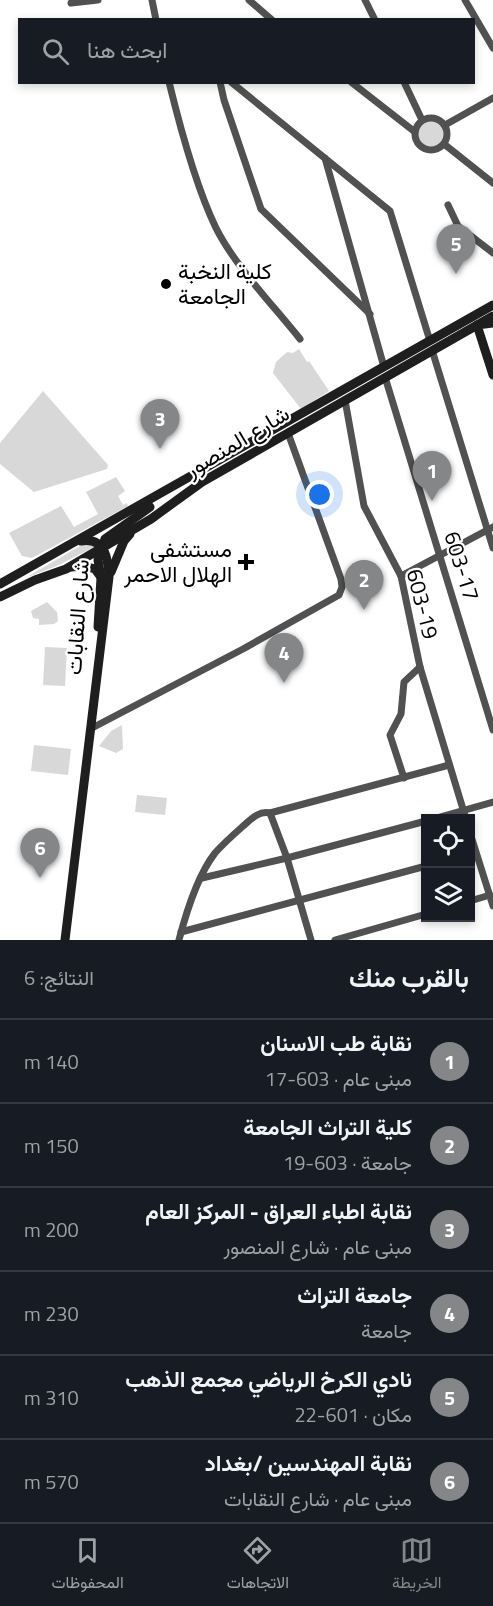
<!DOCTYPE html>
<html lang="ar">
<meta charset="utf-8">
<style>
:root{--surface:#171b24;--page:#242831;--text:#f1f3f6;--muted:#9ea1a6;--line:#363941;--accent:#858687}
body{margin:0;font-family:"Titillium Web",Vazirmatn,sans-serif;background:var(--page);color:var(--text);direction:rtl}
.controls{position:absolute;right:18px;bottom:18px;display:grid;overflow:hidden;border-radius:0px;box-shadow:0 3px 9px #0003}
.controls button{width:54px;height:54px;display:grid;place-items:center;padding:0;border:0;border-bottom:2px solid var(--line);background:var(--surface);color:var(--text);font:30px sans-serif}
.you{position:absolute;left:320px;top:495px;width:21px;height:21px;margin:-15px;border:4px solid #fff;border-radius:50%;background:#1a73e8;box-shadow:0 0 0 9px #1a73e833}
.badge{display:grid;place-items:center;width:39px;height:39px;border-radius:50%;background:var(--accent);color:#fff;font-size:20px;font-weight:700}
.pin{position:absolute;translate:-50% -50px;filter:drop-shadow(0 2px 3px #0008)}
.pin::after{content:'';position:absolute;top:32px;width:21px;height:18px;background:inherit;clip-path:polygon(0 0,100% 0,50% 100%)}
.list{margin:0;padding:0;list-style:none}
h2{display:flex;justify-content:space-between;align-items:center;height:78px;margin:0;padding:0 24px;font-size:26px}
h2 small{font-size:20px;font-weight:400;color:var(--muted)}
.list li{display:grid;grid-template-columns:39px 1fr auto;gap:18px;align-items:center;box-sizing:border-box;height:84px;padding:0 24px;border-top:2px solid var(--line)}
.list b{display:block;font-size:22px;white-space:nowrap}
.list p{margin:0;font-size:20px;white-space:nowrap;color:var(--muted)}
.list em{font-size:20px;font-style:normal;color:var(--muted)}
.icon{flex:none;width:33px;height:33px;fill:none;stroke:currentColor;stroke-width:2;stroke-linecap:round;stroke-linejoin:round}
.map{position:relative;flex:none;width:493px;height:940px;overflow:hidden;direction:ltr}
.search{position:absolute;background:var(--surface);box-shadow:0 3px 9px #0003;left:18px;right:18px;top:18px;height:66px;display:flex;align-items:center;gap:15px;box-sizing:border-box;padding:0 21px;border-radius:0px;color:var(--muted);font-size:22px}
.sheet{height:582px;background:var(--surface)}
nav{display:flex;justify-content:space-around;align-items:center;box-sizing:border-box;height:84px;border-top:2px solid var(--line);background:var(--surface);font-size:16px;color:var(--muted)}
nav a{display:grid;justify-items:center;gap:3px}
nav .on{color:var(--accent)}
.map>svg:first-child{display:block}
</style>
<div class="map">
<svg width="493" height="940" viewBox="0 0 493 940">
<rect width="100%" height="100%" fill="#fff"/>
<g fill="#d8d8d8">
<circle cx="432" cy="134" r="14"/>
<path d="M 299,349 L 307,362 L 309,361 L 329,391 L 301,409 L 273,373 L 276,362 L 287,352 L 293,353 Z"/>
<path d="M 43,391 L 108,465 L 107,469 L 34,492 L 0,464 L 0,443 Z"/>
<path d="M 116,477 L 125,491 L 118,496 L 123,505 L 127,503 L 128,506 L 32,558 L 22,556 L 9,533 L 61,506 L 74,527 L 98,514 L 86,492 Z"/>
<path d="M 82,545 L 94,545 L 94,547 L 57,566 L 25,578 Z"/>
<path d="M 47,602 L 57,612 L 58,621 L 54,624 L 39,625 L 39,619 L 33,618 L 31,611 Z"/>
<path d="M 45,647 L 67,648 L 65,686 L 43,685 Z"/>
<path d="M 122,725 L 123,749 L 116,753 L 99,746 L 111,731 Z"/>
<path d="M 34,745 L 71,749 L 68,775 L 31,771 Z"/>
<path d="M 137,795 L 167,798 L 165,815 L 135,812 Z"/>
</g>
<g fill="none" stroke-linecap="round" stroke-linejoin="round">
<g stroke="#515151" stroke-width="7">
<path d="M 152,0 L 156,20"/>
<path d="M 249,0 L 272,20"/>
<path d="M 365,0 L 375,20"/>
<path d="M 465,0 L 493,48"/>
<path d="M 71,3 L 98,0"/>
<path d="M 169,82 C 180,127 196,187 216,228 C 235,266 273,305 300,339"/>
<path d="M 220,82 L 224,100 L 261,209 L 370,314"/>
<path d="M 231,82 L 390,211 L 430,341"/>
<path d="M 351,82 L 415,132"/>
<path d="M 404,82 L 422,120"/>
<circle cx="431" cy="134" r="16"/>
<path d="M 445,125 L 493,98"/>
<path d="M 444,144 L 493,183"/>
<path d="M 325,158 L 384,367"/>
<path d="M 448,205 L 458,226 L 493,253"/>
<path d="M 432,350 L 493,548"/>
<path d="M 385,377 L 493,730"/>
<path d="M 345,400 L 364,506 L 401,576 L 420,667 L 466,819"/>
<path d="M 401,576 L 493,527"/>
<path d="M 92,728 L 243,649 L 339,595 L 342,587 L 341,579 L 288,433"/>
<path d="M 404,778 L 390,735 L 401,714 L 404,682 L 420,667"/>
<path d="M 270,813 L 287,858 L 311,940"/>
<path d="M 433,819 L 493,802"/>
<path d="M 470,833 L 493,906"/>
<path d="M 202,878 L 287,858 L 426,821"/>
<path d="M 470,901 L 490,895"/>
<path d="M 181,932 L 426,866"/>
<path d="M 179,940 C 186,913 198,875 215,853 C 223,844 233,835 242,827 C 250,820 259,810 270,813 L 449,765"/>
<path d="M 335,940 L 426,914"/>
</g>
<g stroke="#1e1e1e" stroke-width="9">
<path d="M 493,323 L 477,325 L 493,375"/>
<path d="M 71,567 L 84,566 L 95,569 L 101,577"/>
<path d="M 111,572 L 124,541 L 130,534"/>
<path d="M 0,584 L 493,305"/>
<path d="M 0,597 L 35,580 L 66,569 L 151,519 L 202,482 L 493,316"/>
<path d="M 98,627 L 101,578 L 98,560 L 105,539 L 150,507"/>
<path d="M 65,940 L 109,577 C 108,559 106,537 81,541"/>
</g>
</g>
<g fill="#000" stroke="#fff" stroke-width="2">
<circle cx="166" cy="284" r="6"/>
<path d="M243 553h6v6h6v6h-6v6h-6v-6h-6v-6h6z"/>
</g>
<g text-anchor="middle" stroke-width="4.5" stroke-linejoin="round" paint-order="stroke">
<g font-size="22" fill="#000" stroke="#fff" text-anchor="start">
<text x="178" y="279">كلية النخبة<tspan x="178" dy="25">الجامعة</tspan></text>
<text x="232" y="557" text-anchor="end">مستشفى<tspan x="232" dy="25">الهلال الاحمر</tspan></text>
</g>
<g font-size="22" fill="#000" stroke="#fff">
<text transform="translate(237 441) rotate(-31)" y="8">شارع المنصور</text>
<text transform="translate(462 566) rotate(73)" y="8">603-17</text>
<text transform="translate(423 604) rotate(76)" y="8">603-19</text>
<text transform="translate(77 617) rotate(-86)" y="8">شارع النقابات</text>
</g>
</g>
</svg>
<div class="controls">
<button><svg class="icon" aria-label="locate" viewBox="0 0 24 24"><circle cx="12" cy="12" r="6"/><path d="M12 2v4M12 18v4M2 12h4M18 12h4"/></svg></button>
<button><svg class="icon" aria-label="layers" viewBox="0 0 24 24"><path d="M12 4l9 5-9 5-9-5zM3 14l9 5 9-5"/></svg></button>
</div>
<div class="you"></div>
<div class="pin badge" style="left:432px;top:501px">1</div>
<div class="pin badge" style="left:364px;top:610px">2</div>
<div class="pin badge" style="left:160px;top:449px">3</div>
<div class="pin badge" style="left:284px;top:683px">4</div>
<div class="pin badge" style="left:456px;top:274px">5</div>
<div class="pin badge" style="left:40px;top:878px">6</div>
<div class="search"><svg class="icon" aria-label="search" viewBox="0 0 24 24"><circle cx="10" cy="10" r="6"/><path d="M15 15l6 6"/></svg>ابحث هنا</div>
</div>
<section class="sheet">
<h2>بالقرب منك<small>النتائج: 6</small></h2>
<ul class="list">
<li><span class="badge">1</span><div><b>نقابة طب الاسنان</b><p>مبنى عام · 603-17</p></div><em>140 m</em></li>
<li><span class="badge">2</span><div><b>كلية التراث الجامعة</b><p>جامعة · 603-19</p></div><em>150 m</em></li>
<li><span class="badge">3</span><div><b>نقابة اطباء العراق - المركز العام</b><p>مبنى عام · شارع المنصور</p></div><em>200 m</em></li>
<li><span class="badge">4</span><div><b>جامعة التراث</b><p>جامعة</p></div><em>230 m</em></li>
<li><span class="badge">5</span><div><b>نادي الكرخ الرياضي مجمع الذهب</b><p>مكان · 601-22</p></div><em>310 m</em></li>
<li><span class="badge">6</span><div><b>نقابة المهندسين /بغداد</b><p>مبنى عام · شارع النقابات</p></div><em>570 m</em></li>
</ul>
</section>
<nav>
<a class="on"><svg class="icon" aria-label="map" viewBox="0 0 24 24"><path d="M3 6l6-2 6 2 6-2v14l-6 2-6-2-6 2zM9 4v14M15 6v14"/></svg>الخريطة</a>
<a><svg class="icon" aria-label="directions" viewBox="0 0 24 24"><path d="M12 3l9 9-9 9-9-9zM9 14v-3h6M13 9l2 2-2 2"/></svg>الاتجاهات</a>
<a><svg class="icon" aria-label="saved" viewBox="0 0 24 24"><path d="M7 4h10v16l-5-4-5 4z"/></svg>المحفوظات</a>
</nav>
